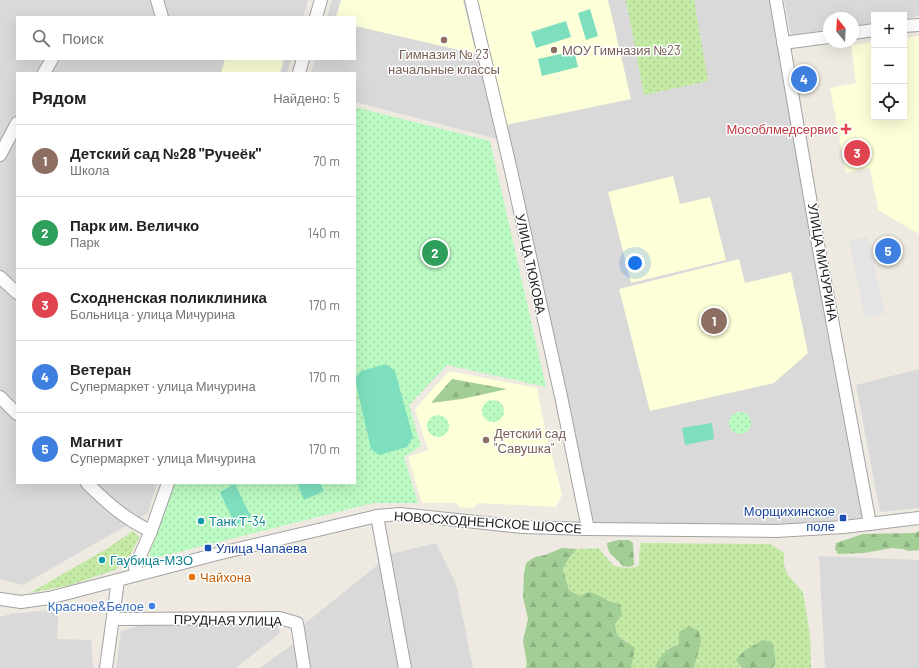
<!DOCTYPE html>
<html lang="ru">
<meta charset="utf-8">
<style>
:root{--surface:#fff;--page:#f6f6f6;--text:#222;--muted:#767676;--line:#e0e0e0;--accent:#db2777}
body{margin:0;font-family:Barlow,sans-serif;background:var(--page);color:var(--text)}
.controls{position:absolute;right:12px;top:12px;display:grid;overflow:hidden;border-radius:0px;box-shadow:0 4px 16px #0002}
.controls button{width:36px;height:36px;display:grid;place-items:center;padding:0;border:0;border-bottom:1px solid var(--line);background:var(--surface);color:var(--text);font:20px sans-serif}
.compass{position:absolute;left:823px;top:12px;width:36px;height:36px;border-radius:50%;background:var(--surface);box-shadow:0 4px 16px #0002;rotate:342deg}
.you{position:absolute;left:635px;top:263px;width:14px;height:14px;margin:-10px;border:3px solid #fff;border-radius:50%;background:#1a73e8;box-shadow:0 0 0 6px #1a73e833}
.badge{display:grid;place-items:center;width:26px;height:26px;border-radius:50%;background:var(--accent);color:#fff;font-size:13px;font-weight:700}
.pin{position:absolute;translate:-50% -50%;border:2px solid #fff;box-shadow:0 1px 4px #0006}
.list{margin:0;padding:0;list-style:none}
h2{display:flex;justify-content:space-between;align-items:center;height:52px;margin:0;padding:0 16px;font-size:17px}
h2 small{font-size:13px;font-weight:400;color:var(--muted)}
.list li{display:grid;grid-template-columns:26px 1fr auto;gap:12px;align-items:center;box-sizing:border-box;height:72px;padding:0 16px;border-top:1px solid var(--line)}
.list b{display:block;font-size:15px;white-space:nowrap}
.list p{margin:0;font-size:13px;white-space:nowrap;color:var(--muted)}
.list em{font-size:13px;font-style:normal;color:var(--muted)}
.icon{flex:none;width:22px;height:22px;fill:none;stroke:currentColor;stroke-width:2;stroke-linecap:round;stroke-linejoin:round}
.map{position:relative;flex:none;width:919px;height:668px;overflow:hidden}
.search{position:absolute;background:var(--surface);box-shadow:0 4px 16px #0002;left:16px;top:16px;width:340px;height:44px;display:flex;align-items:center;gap:10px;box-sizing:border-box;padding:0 14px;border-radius:0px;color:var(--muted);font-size:15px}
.panel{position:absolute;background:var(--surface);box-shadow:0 4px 16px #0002;left:16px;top:72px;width:340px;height:412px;border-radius:0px}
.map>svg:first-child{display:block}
</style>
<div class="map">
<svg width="919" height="668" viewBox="0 0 919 668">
<defs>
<pattern id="grass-dots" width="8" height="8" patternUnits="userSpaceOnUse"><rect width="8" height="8" fill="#c4eaa5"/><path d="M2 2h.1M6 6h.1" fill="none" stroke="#a8c88d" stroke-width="1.8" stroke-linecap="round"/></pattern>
<pattern id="forest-firs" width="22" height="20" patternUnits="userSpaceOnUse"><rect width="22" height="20" fill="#a3ce95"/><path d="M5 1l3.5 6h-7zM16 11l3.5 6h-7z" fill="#8cb080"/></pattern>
<pattern id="park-dots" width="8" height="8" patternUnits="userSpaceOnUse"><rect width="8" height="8" fill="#bcfac4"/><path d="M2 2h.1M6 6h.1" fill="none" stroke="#a1d6a8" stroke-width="1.8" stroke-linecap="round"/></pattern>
</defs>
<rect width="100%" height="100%" fill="#eeeae1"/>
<g fill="#dad9d9">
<path d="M 0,0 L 308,0 L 303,17 L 17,17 L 17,59 L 291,59 L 287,73 L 17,73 L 17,483 L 157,483 L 148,513 L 23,585 L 0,579 Z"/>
<path d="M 332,0 L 769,0 L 864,517 L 813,524 L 596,524 L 591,516 L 509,142 L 355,102 L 355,73 L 311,73 L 315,59 L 355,59 L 355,17 L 327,17 Z"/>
<path d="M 784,0 L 919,0 L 919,16 L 904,19 L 904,15 L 874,15 L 874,23 L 853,26 L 853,18 L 829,18 L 829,30 L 791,35 Z"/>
<path d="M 919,369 L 919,508 L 880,512 L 856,385 Z"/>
<path d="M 436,543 L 456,584 L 473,668 L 260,668 L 304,636 L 302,626 L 391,554 Z"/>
<path d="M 819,556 L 919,560 L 919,668 L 825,668 Z"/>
<path d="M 59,609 L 57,639 L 91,640 L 93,668 L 0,668 L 0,617 L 11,614 Z"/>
<path d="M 149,622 L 277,625 L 280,633 L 236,668 L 116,668 L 121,631 Z"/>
</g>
<g fill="#fdffd9">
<path d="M 341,0 L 463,0 L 476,54 L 355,26 L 355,17 L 336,17 Z"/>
<path d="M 476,0 L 608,0 L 631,99 L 506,125 Z"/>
<path d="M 919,36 L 919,234 L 878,210 L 870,168 L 846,173 L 830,88 L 856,83 L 851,45 L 874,42 L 874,117 L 904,117 L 904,38 Z"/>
<path d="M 225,59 L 284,59 L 280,73 L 221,73 Z"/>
<path d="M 673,176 L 680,204 L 710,197 L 726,260 L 631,283 L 608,192 Z"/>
<path d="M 739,259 L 745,283 L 791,272 L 808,353 L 774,383 L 650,411 L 619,289 Z"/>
<path d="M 449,371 L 537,388 L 545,429 L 562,495 L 556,507 L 478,503 L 473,508 L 459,507 L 457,503 L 422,503 L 408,457 L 428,450 L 415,409 Z"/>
</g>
<g fill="url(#grass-dots)">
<path d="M 626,0 L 694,0 L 708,81 L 644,95 Z"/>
<path d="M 133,531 L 139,537 L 130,555 L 115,570 L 70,585 L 30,593 L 108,548 Z"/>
<path d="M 641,543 L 770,544 L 784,553 L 784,564 L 787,574 L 803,592 L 810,635 L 811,668 L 773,668 L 775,664 L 775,652 L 736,660 L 742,668 L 694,668 L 698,653 L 679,644 L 669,648 L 655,666 L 657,668 L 631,668 L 632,659 L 627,641 L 617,635 L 615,624 L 620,604 L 609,601 L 600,596 L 579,596 L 569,590 L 563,569 L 569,558 L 577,549 L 598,548 L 614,566 L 630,568 L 639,566 L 639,554 Z"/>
</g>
<g fill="url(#forest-firs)">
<path d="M 452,379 L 507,389 L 462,399 L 431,403 Z"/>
<path d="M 919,531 L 919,550 L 909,551 L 903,549 L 892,548 L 864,553 L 838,554 L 835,549 L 836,543 L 863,534 L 915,533 Z"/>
<path d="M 618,540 L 629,540 L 633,543 L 634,565 L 629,567 L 623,566 L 611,554 L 608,549 L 607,543 Z"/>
<path d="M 562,548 L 577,549 L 569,558 L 563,569 L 569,590 L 579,596 L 590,592 L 600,596 L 609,601 L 620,604 L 622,615 L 615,624 L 617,635 L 635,648 L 631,668 L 526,668 L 527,664 L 523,641 L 528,619 L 523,597 L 524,574 L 526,563 L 535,557 L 545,555 Z"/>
<path d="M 689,626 L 699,631 L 701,642 L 694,668 L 657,668 L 655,666 C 662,654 666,649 679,644 L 679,632 Z"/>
<path d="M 762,640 L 772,642 C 774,650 778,661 773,668 L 742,668 L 736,660 L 743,652 Z"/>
</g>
<g fill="url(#park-dots)">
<path d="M 355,107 L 490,141 L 546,387 L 447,365 L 409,405 L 421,446 L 404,457 L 418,503 L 373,503 L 147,560 L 175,483 L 355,483 Z"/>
<circle cx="493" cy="411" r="11"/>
<circle cx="740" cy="423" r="11"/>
<circle cx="438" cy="426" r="11"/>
</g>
<g fill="#7ddfbe">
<path d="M 590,9 L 598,36 L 586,40 L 578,13 Z"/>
<path d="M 566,21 L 571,37 L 536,48 L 531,32 Z"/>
<path d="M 574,51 L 578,67 L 542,76 L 538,59 Z"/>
<path d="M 386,364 L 395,371 L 413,437 L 407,447 L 379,455 L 371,449 L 355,379 L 361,371 Z"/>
<path d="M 712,423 L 714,439 L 685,445 L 682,428 Z"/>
<path d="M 297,483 L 320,483 L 324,491 L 304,500 Z"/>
<path d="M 235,484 L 251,517 L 235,525 L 220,492 Z"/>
</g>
<path fill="#e4e4e4" d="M 868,237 L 885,313 L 865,318 L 849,241 Z"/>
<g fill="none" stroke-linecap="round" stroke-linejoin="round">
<defs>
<g id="minor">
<path d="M 157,0 L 162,17"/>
<path d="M 471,0 L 510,166 L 562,401 L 588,529"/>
<path d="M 776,0 L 818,244 L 870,524"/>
<path d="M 316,17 L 321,0"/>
<path d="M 904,26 L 919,25"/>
<path d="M 853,33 L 874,30"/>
<path d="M 783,43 L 829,37"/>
<path d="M 44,73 L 52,59"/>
<path d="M 299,73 L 303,59"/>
<path d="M 0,155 L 17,123"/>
<path d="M 0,277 L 17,293"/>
<path d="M 0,397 L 17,414"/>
<path d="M 87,483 C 106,502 126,520 151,531"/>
<path d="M 377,516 L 405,668"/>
<path d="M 136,575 L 135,567 L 151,531 L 168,483"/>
<path d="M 0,599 L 21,602 L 49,598 L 221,553 L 377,516 L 400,514 L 523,527 L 588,529 L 776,531 L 844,527 L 919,518"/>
<path d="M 113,619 L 279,618 L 297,623 L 304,668"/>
<path d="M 106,668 L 118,580"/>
</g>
</defs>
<use href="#minor" stroke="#a3a3a3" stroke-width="14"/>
<use href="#minor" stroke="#fff" stroke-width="12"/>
</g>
<g fill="#8d6e63" stroke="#fff" stroke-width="1.5">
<circle cx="444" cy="40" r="4"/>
<circle cx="554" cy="50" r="4"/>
<circle cx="486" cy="440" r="4"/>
</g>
<path fill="#e0444e" stroke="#fff" stroke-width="1.5" d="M844 123h4v4h4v4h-4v4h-4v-4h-4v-4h4z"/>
<g fill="#1a4fb4" stroke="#fff" stroke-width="1.5">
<rect x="839" y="514" width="8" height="8" rx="2"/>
<rect x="204" y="544" width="8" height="8" rx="2"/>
</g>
<g fill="#0f9aa8" stroke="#fff" stroke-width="1.5">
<circle cx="201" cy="521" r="4"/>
<circle cx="102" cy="560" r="4"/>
</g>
<circle fill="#e8710a" stroke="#fff" stroke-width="1.5" cx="192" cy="577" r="4"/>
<circle fill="#3f7fe0" stroke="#fff" stroke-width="1.5" cx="152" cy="606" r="4"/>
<g text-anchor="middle" stroke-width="3" stroke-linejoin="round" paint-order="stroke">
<g font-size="13" fill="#785e54" stroke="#fff" text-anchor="start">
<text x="562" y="55">МОУ Гимназия №23</text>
<text x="444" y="59" text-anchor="middle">Гимназия № 23<tspan x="444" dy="15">начальные классы</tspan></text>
<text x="494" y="438">Детский сад<tspan x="494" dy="15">"Савушка"</tspan></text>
</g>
<g font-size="13" fill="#be3a42" stroke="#fff" text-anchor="end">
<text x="838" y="134">Мособлмедсервис</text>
</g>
<g font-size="13" fill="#1c1c1c" stroke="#fff">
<text transform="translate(823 262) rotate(80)" y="5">УЛИЦА МИЧУРИНА</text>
<text transform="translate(531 264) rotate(78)" y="5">УЛИЦА ТЮКОВА</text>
<text transform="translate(488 522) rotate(4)" y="5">НОВОСХОДНЕНСКОЕ ШОССЕ</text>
<text transform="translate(228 620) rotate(1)" y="5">ПРУДНАЯ УЛИЦА</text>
</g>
<g font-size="13" fill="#164399" stroke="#fff" text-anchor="end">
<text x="835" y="516">Морщихинское<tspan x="835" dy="15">поле</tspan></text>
<text x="216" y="553" text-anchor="start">Улица Чапаева</text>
</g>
<g font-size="13" fill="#0d838f" stroke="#fff" text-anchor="start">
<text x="209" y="526">Танк Т-34</text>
<text x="110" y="565">Гаубица-МЗО</text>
</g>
<g font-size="13" fill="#c56008" stroke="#fff" text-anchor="start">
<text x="200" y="582">Чайхона</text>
</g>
<g font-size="13" fill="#366cbe" stroke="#fff" text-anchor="end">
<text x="144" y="611">Красное&amp;Белое</text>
</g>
</g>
</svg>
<div class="controls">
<button>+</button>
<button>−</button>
<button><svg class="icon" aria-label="locate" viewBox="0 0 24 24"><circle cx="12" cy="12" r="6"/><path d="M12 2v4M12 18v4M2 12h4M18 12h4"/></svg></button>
</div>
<svg class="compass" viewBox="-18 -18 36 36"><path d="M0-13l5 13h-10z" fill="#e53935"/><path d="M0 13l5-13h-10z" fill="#767676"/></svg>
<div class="you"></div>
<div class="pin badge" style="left:714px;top:321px;background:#8d6e63">1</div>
<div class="pin badge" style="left:435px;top:253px;background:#2e9e5b">2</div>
<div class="pin badge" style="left:857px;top:153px;background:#e0444e">3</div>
<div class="pin badge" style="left:804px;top:79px;background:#3f7fe0">4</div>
<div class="pin badge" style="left:888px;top:251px;background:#3f7fe0">5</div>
<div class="search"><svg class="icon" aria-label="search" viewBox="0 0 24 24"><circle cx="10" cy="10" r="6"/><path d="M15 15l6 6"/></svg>Поиск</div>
<section class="panel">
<h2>Рядом<small>Найдено: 5</small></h2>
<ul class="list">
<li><span class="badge" style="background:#8d6e63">1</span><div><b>Детский сад №28 &quot;Ручеёк&quot;</b><p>Школа</p></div><em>70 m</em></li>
<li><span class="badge" style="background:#2e9e5b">2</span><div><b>Парк им. Величко</b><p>Парк</p></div><em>140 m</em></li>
<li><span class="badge" style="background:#e0444e">3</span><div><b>Сходненская поликлиника</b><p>Больница · улица Мичурина</p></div><em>170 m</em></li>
<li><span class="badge" style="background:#3f7fe0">4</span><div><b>Ветеран</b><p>Супермаркет · улица Мичурина</p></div><em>170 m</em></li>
<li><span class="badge" style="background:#3f7fe0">5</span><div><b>Магнит</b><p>Супермаркет · улица Мичурина</p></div><em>170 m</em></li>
</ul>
</section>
</div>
